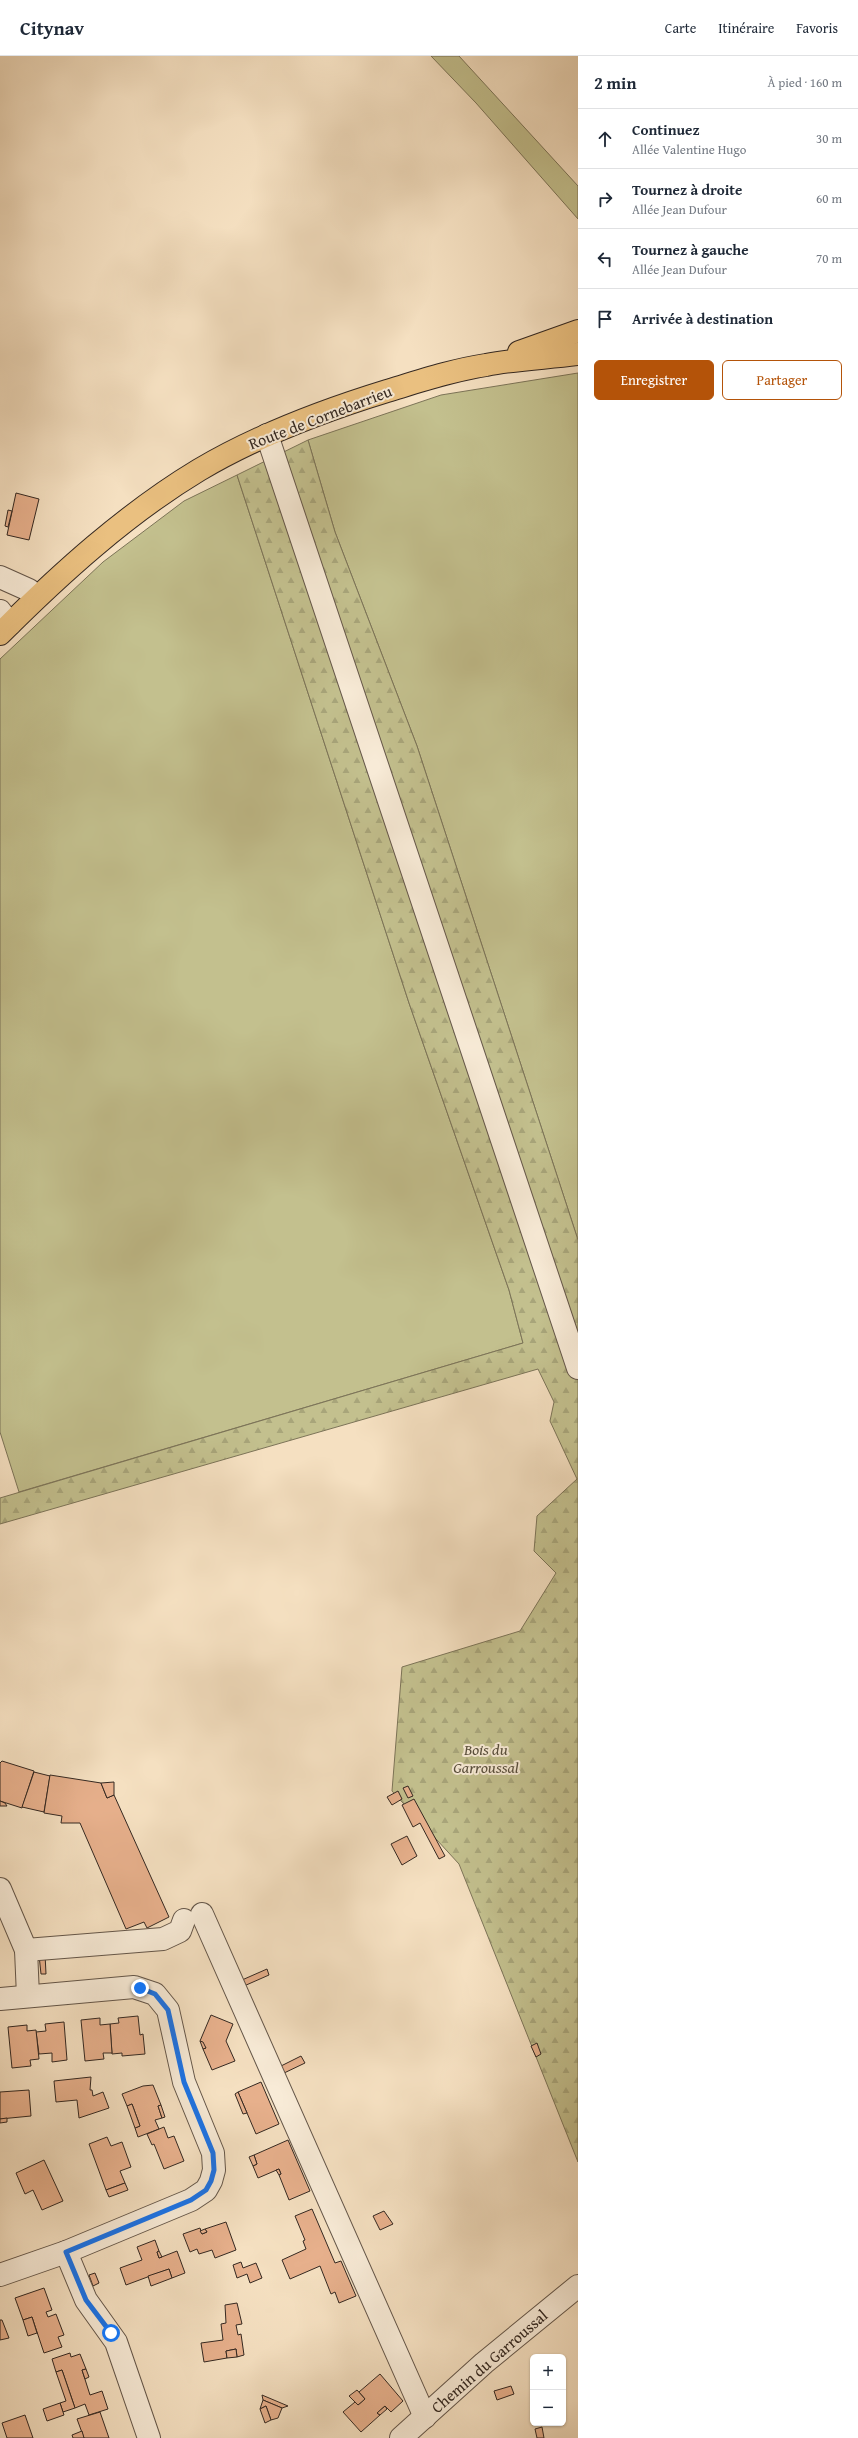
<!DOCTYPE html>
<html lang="fr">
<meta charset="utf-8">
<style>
:root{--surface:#fff;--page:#f6f6f7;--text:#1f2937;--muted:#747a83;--line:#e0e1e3;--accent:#b45309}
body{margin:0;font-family:"Gentium Book Plus",serif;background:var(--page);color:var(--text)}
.controls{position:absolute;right:12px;bottom:12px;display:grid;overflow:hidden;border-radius:6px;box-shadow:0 1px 3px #0004}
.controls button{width:36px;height:36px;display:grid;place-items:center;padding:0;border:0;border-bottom:1px solid var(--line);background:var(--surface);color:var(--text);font:20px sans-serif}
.stop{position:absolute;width:12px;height:12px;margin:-9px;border:3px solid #1a73e8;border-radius:50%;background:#fff}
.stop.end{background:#1a73e8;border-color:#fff;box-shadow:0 1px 4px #0008}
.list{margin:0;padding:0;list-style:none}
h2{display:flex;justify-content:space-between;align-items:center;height:52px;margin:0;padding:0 16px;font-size:17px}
h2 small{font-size:13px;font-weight:400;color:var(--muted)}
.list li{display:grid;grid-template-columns:26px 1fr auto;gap:12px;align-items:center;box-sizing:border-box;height:60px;padding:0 16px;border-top:1px solid var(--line)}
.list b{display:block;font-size:15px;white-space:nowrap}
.list p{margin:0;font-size:13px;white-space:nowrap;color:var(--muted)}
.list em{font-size:13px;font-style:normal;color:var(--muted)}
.actions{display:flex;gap:8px;padding:12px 16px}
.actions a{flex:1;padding:9px 0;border:1px solid var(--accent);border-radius:6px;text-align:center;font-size:14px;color:var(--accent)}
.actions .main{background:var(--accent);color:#fff}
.icon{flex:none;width:22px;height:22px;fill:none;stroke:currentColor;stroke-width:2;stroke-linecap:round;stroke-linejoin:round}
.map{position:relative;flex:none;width:578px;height:2382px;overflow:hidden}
header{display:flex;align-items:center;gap:24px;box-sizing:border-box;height:56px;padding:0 20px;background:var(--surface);border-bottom:1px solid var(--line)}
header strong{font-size:19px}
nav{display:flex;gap:22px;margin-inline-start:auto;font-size:14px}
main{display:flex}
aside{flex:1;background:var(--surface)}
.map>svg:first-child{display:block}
</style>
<header>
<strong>Citynav</strong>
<nav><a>Carte</a><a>Itinéraire</a><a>Favoris</a></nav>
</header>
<main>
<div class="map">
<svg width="578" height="2382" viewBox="0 0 578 2382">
<defs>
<pattern id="forest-firs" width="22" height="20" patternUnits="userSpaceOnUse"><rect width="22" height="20" fill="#c3c08e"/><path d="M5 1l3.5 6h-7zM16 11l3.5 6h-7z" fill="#a8a57a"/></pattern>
</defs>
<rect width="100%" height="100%" fill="#f5e0c1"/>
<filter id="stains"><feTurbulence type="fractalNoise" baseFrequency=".005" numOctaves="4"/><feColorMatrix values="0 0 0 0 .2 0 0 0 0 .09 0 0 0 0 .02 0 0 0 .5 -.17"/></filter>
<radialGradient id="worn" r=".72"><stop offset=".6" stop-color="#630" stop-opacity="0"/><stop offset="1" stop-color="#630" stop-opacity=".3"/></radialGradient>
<g fill="#c3c08e" stroke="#7c7458">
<path d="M 431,0 L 459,0 L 578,130 L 578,163 L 476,47 Z"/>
<path d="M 578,317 L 578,1184 L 417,690 L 335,476 L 308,384 L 441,339 Z"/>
<path d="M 237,419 L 409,947 L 509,1234 L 523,1287 L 19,1436 L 0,1376 L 0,603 L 103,506 L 184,445 Z"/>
</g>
<path fill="url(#forest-firs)" stroke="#7c7458" d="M 308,384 L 335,476 L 417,690 L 578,1184 L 578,2106 L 459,1808 L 392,1735 L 402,1611 L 520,1575 L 556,1517 L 534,1495 L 537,1460 L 577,1423 L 550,1365 L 554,1346 L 538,1313 L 0,1468 L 0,1442 L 523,1287 L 509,1234 L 409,947 L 237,419 Z"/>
<g fill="#e7b08c" stroke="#342821">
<path d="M 16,437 L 39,443 L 29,484 L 7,479 Z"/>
<path d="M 8,454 L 12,455 L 8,471 L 5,470 Z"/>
<path d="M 2,1705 L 34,1715 L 22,1752 L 0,1745 L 0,1707 Z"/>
<path d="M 34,1716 L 50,1720 L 44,1756 L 22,1751 Z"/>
<path d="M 50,1719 L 101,1727 L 107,1742 L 114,1739 L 169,1861 L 147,1872 L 144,1866 L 126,1873 L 80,1767 L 61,1767 L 62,1760 L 44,1757 Z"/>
<path d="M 114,1726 L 114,1739 L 107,1742 L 101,1727 Z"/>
<path d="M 408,1730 L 413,1740 L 408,1742 L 403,1732 Z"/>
<path d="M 398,1735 L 402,1743 L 392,1749 L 387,1741 Z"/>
<path d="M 414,1743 L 445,1800 L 439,1803 L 420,1767 L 413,1771 L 402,1749 Z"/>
<path d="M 0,1745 L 5,1747 L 7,1750 L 0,1750 Z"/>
<path d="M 407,1780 L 417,1800 L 402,1809 L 391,1788 Z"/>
<path d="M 45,1898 L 46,1918 L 41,1918 L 39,1899 Z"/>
<path d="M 267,1913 L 269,1919 L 244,1930 L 242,1924 Z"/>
<path d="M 211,1959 L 233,1968 L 226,1985 L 235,2005 L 212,2014 L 203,1993 L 206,1992 L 200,1985 Z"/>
<path d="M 138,1960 L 140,1979 L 143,1978 L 145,1998 L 122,2000 L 122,1997 L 112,1998 L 110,1968 L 119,1967 L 118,1962 Z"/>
<path d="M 100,1962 L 100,1969 L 110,1968 L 112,1997 L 103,1997 L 104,2003 L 85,2005 L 81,1964 Z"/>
<path d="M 64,1966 L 67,2004 L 52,2006 L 52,1997 L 39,1998 L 36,1976 L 46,1975 L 45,1968 Z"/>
<path d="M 27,1969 L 27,1975 L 36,1974 L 39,2003 L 30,2004 L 31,2010 L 12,2012 L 8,1971 Z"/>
<path d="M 200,1985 L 203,1986 L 206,1992 L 203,1993 Z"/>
<path d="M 537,1987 L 541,1998 L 536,2001 L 531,1990 Z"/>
<path d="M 301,2000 L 305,2007 L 282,2018 L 279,2011 Z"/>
<path d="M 91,2021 L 90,2034 L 92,2034 L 93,2040 L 103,2036 L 109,2052 L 79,2062 L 77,2044 L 56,2046 L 54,2025 Z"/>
<path d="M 261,2026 L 279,2068 L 256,2078 L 238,2036 Z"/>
<path d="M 153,2029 L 161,2049 L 158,2050 L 162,2062 L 155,2064 L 159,2073 L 138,2081 L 135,2072 L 140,2070 L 132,2048 L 127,2050 L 122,2038 L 143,2030 Z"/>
<path d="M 29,2034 L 31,2060 L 0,2063 L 0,2036 Z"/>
<path d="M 238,2036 L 247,2057 L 243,2058 L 235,2038 Z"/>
<path d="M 132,2048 L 140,2070 L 135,2072 L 127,2050 Z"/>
<path d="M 161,2049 L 165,2061 L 162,2062 L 158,2050 Z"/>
<path d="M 7,2062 L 7,2066 L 0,2067 L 0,2063 Z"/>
<path d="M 164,2071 L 168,2082 L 174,2080 L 184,2105 L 164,2113 L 154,2088 L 152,2089 L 147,2078 Z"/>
<path d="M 107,2081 L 111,2090 L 122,2086 L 131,2111 L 120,2115 L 125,2127 L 106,2134 L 89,2088 Z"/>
<path d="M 288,2084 L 310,2135 L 289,2144 L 279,2119 L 281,2118 L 279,2113 L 258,2122 L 253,2110 L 257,2108 L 254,2099 Z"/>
<path d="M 254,2099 L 257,2108 L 253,2110 L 249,2101 Z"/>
<path d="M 44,2104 L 63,2145 L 42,2154 L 33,2134 L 25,2138 L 16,2117 Z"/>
<path d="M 279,2113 L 281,2118 L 279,2119 L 276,2114 Z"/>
<path d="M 125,2127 L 128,2134 L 109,2141 L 106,2134 Z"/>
<path d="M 312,2153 L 335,2207 L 341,2205 L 356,2240 L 339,2247 L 335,2236 L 331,2238 L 320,2210 L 290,2223 L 282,2204 L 306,2193 L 303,2185 L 305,2184 L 295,2160 Z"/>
<path d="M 384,2155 L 393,2168 L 380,2174 L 373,2160 Z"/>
<path d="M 226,2166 L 236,2194 L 215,2202 L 212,2194 L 199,2198 L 197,2193 L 190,2196 L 183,2178 L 200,2172 L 202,2178 L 207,2176 L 205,2173 Z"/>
<path d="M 205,2173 L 207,2176 L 202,2178 L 200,2175 Z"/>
<path d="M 155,2184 L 159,2195 L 157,2196 L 159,2202 L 177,2195 L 185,2217 L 172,2222 L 169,2213 L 126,2229 L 120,2212 L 142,2204 L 137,2191 Z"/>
<path d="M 159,2195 L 162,2201 L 159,2202 L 157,2196 Z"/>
<path d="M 241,2206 L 243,2212 L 256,2207 L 262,2222 L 250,2227 L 247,2218 L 237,2222 L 233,2209 Z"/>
<path d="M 169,2213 L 172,2222 L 151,2230 L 148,2220 Z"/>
<path d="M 95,2217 L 99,2227 L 93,2230 L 89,2219 Z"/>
<path d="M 44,2232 L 52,2254 L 46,2256 L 48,2261 L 56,2258 L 64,2279 L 58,2281 L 62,2291 L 44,2297 L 32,2261 L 23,2264 L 15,2242 Z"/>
<path d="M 237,2247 L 242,2268 L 236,2269 L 238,2279 L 241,2278 L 244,2299 L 237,2301 L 236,2293 L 226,2295 L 227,2302 L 204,2306 L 201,2287 L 223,2284 L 221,2268 L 226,2267 L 225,2249 Z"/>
<path d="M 32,2261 L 37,2277 L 28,2280 L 23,2264 Z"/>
<path d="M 0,2264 L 2,2264 L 9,2282 L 0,2284 Z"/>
<path d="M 236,2293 L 237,2301 L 227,2302 L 226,2295 Z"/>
<path d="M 70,2297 L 71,2301 L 80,2298 L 86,2313 L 82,2314 L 90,2339 L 102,2335 L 108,2353 L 89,2359 L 85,2348 L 75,2352 L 62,2314 L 56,2316 L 52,2303 Z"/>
<path d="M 86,2313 L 89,2321 L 85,2323 L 82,2314 Z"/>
<path d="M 62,2314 L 75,2352 L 63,2356 L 60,2347 L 66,2345 L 56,2316 Z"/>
<path d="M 380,2318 L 403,2345 L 391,2356 L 385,2350 L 377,2357 L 380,2359 L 361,2376 L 343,2356 L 355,2346 L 358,2349 L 365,2343 L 359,2336 Z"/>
<path d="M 511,2330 L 514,2338 L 497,2344 L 494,2335 Z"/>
<path d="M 357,2334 L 365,2343 L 358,2349 L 349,2340 Z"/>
<path d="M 262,2339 L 288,2350 L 282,2352 L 263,2344 Z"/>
<path d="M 263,2344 L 282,2352 L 278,2362 L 271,2364 L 266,2350 L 260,2353 Z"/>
<path d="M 60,2347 L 64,2359 L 47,2365 L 43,2353 Z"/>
<path d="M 266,2350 L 271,2364 L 265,2367 L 260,2353 Z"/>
<path d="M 385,2350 L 387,2353 L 380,2359 L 377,2357 Z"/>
<path d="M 100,2356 L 109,2382 L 84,2382 L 77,2363 Z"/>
<path d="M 25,2359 L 33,2382 L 7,2382 L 2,2367 Z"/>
<path d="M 542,2371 L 544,2382 L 537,2382 L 535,2373 Z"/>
<path d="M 82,2375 L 84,2382 L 73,2382 L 72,2379 Z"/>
</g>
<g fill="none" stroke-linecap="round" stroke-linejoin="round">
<defs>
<g id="minor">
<path d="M 267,379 L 578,1312"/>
<path d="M 0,521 L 29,534 L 36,542"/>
<path d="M 0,555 L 10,568"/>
<path d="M 0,1833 L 26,1894 L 28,1940"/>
<path d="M 202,1858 L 425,2361"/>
<path d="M 26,1894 L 163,1883 L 180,1875 L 184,1864"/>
<path d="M 0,1943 L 134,1931 L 155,1938 L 168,1954 L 184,2026 L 213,2097 L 214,2114 L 211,2125 L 206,2134 L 191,2144 L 66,2196 L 0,2219"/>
<path d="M 66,2196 L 86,2244 L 116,2286 L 149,2382"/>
<path d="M 401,2382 L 484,2307 L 578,2230"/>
</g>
<g id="major">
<path d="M 519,296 L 578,275"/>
<path d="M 0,578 C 60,518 126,458 199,414 C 258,379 322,355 387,335 C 420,325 453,314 486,309 C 516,303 548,302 578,298"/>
</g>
</defs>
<use href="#minor" stroke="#645649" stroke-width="24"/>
<use href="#major" stroke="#342821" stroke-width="24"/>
<use href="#minor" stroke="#f8ebd7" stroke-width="22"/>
<use href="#major" stroke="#eac080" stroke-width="22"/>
</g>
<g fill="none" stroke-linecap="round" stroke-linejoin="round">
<path stroke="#1a73e8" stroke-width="5" d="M 111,2277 L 86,2244 L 66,2196 L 191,2144 L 206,2134 L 211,2125 L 214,2114 L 213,2097 L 184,2026 L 168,1954 L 155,1938 L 140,1932"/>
</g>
<g text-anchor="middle" stroke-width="4" stroke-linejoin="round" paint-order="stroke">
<g font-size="16" fill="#342821" stroke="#f8ebd7">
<text transform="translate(320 361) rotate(-21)" y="6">Route de Cornebarrieu</text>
<text transform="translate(489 2305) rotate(-41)" y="6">Chemin du Garroussal</text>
</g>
<g font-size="16" font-style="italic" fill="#584e3c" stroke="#f8ebd7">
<text x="486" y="1699">Bois du<tspan x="486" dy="18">Garroussal</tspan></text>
</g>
</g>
<rect width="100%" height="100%" filter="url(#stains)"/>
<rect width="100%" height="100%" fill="url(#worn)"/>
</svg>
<div class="controls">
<button>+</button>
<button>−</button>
</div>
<div class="stop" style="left:111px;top:2277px"></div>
<div class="stop end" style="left:140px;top:1932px"></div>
</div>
<aside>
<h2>2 min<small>À pied · 160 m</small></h2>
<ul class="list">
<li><svg class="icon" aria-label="ahead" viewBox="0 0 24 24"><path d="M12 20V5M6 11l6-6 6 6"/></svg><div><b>Continuez</b><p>Allée Valentine Hugo</p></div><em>30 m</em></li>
<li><svg class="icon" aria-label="right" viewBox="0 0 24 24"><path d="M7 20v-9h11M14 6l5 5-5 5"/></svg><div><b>Tournez à droite</b><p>Allée Jean Dufour</p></div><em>60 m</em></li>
<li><svg class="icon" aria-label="left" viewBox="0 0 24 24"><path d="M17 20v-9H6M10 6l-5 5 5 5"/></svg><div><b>Tournez à gauche</b><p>Allée Jean Dufour</p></div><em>70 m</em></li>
<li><svg class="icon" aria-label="arrive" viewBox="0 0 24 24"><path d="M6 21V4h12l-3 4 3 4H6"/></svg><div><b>Arrivée à destination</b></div></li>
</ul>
<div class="actions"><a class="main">Enregistrer</a><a>Partager</a></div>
</aside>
</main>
